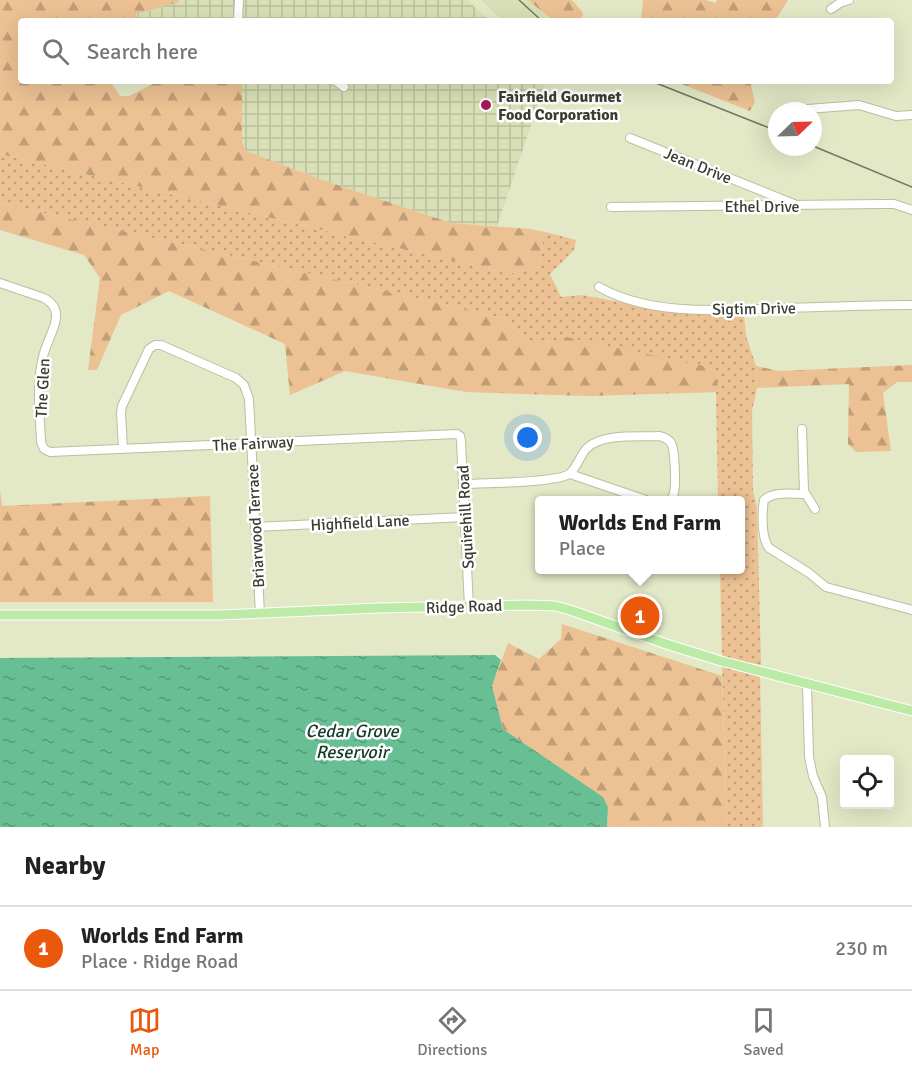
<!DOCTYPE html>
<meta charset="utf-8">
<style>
:root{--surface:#fff;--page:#f2f2f2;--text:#222;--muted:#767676;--line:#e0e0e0;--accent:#ea580c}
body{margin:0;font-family:Signika,sans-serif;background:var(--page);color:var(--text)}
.controls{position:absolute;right:18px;bottom:18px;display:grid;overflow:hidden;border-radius:6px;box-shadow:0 6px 24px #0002}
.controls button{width:54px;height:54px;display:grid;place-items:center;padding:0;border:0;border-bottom:2px solid var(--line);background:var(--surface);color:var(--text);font:30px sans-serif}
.compass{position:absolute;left:768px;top:102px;width:54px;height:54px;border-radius:50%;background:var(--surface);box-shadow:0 6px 24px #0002;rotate:67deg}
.you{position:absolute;left:528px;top:438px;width:21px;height:21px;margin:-15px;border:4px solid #fff;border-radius:50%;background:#1a73e8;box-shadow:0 0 0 9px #1a73e833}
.badge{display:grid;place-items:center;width:39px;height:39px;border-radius:50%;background:var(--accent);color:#fff;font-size:20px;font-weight:700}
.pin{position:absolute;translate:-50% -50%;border:3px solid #fff;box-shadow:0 2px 6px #0006}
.popup{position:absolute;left:535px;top:496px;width:210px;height:78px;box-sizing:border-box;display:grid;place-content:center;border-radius:6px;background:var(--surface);filter:drop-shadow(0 2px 4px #0005);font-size:20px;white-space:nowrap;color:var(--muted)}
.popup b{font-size:22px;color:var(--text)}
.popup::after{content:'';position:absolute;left:50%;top:100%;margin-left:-12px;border:12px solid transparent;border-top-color:var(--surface)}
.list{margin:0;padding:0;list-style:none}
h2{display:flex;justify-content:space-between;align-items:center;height:78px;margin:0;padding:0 24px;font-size:26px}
h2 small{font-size:20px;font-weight:400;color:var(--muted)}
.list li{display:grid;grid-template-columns:39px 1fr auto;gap:18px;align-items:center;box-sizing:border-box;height:84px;padding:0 24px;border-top:2px solid var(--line)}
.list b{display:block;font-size:22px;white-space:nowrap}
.list p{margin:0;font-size:20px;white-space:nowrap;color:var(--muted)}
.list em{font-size:20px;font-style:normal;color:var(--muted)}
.icon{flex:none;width:33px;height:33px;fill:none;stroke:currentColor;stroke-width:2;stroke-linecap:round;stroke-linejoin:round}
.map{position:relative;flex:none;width:912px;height:827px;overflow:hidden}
.search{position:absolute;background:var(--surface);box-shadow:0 6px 24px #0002;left:18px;right:18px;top:18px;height:66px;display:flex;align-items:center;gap:15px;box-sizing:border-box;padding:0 21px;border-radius:6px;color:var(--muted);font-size:22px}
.sheet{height:162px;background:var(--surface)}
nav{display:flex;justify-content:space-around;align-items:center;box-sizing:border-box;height:84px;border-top:2px solid var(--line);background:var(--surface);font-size:16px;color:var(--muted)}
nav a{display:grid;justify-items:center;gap:3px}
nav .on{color:var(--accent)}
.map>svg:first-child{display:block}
</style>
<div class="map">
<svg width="912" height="827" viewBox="0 0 912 827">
<defs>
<pattern id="industrial-grid" width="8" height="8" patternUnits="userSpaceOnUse" patternTransform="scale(1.5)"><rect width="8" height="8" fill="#d9dfb6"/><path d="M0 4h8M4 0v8" fill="none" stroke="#bbc09d"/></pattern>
<pattern id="grass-dots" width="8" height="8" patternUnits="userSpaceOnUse" patternTransform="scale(1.5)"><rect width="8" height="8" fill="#ecc193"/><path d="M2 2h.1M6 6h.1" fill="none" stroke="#c09e78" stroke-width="1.8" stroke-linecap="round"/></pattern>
<pattern id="forest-firs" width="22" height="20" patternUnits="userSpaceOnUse" patternTransform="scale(1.5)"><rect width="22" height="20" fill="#ecc193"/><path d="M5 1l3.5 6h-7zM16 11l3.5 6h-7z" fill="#c09e78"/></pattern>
<pattern id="water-ripples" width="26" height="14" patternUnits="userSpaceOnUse" patternTransform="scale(1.5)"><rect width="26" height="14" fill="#68bf93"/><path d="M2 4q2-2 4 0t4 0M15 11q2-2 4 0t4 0" fill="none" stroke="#579c78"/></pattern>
</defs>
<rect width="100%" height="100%" fill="#e3e8c6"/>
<path fill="#d9dfb6" d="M 481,0 L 528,0 L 554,21 L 503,21 Z"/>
<g fill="url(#industrial-grid)">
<path d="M 185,0 L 467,0 L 490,21 L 136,21 L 136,14 Z"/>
<path d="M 153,81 L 546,81 L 497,226 L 451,223 L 320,179 L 246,151 L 242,142 L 241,82 L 155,83 Z"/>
</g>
<g fill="url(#grass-dots)">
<path d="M 0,154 L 509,274 L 538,267 L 545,232 L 576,240 L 574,250 L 550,274 L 561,297 L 582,295 L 652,308 L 727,315 L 744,315 L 746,336 L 756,366 L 757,388 L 752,411 L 753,491 L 757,507 L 761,665 L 722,657 L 720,570 L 740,570 L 740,500 L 718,500 L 716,392 L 719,392 L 557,342 L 525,340 L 507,319 L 0,203 Z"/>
<path d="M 722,665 L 760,675 L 763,827 L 727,827 Z"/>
</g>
<g fill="url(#forest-firs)">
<path d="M 0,0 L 180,0 L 179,2 L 136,14 L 136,21 L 21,21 L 21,81 L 110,81 L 120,96 L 129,96 L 155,83 L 242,82 L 242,142 L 246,151 L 320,179 L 451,223 L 531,229 L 545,232 L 538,267 L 509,274 L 0,154 Z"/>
<path d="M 528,0 L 572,0 L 583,13 L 581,21 L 554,21 Z"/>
<path d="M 643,0 L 706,0 L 716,3 L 717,0 L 788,0 L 775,21 L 641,21 Z"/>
<path d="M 674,81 L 750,81 L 755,102 L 750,111 Z"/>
<path d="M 0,203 L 507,319 L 525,340 L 557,342 L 566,337 L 713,368 L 720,392 L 587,396 L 466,392 L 345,371 L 290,395 L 285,344 L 169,291 L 121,315 L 97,370 L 88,370 L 100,278 L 84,255 L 0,230 Z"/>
<path d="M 912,365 L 912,382 L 897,382 L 883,393 L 891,451 L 856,452 L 848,444 L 849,384 L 757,388 L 756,366 L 779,371 Z"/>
<path d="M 0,489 L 2,506 L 210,496 L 213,602 L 0,602 Z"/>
<path d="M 562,624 L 722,676 L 727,827 L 607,827 L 608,808 L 602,797 L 503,729 L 492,686 L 508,643 L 539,659 L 561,639 Z"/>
</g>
<path fill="url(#water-ripples)" d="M 495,655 L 501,660 L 492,686 L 503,729 L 603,797 L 608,807 L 607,827 L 0,827 L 0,658 Z"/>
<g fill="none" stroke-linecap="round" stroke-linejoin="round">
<defs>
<g id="minor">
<path d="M 831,9 L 840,3 L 849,0"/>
<path d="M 238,21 L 239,0"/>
<path d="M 336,81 L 344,87"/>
<path d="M 795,110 L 859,105 L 896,116 L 912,115"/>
<path d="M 630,138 L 794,204"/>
<path d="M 611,207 L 883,204 L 894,204 L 912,210"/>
<path d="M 0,283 L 44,298 C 51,302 57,308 56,317 C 56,328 45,345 43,357 C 36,385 40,414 41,442 L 44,449 L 50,452 L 457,434 L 460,436 L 461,441 L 469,607"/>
<path d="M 599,287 C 652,317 725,310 784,308 C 826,307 869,305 912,305"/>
<path d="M 802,429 L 804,491 L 815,509"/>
<path d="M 123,449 L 121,413 L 122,406 L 149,349 L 155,345 L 161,345 L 236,378 L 244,385 L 249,399 L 260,614"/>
<path d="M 570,474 L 646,500"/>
<path d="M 463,484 C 483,483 556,483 569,474 C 576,470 580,455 587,448 C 603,433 638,437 659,436 C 664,437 668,439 671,443 C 675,449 676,485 674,492 C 674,497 672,497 670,500"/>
<path d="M 805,494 C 791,494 774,491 764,500 C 762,512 761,538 769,548 L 809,573 L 826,587 L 912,610"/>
<path d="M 255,527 L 465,517"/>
<path d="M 807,685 L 809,757 L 813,776 L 822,797 L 825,827"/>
</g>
<path id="major" d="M 0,615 L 220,615 L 379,608 L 527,605 L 555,606 L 570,610 L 666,644 L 721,661 L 912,711"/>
</defs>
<use href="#minor" stroke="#babf9e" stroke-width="10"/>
<use href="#major" stroke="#fff" stroke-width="11"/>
<use href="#minor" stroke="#fff" stroke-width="8"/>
<use href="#major" stroke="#bbeba6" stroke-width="9"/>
<g stroke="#747763" stroke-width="1.5">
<path d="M 519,0 L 542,21"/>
<path d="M 651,81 L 777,131"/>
<path d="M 813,146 L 912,187"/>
</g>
</g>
<circle fill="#a5185c" stroke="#fff" stroke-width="2" cx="486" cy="105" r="6"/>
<g text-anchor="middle" stroke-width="5" stroke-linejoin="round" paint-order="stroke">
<g font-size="16" font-weight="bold" fill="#3b3d30" stroke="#fff" text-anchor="start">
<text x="498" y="102">Fairfield Gourmet<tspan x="498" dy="18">Food Corporation</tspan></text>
</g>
<g font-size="16" fill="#3b3d30" stroke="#fff">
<text transform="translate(698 165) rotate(22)" y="6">Jean Drive</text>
<text x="762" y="212">Ethel Drive</text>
<text transform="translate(754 308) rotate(-1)" y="6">Sigtim Drive</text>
<text transform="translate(42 388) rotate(-87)" y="6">The Glen</text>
<text transform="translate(253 443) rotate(-3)" y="6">The Fairway</text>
<text transform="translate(465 517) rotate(-93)" y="6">Squirehill Road</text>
<text transform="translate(360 522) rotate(-3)" y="6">Highfield Lane</text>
<text transform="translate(255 526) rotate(-93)" y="6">Briarwood Terrace</text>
<text transform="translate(464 606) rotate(-2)" y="6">Ridge Road</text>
</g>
<g font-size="18" font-style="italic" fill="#153b29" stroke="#fff">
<text x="352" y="737">Cedar Grove<tspan x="352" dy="21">Reservoir</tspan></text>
</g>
</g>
</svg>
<div class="controls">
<button><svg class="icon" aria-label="locate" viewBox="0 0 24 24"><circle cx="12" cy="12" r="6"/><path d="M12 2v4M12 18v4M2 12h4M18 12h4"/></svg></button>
</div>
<svg class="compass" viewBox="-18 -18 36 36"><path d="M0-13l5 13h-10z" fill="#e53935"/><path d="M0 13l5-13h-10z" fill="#767676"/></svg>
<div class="you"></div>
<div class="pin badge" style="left:640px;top:616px">1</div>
<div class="popup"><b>Worlds End Farm</b>Place</div>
<div class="search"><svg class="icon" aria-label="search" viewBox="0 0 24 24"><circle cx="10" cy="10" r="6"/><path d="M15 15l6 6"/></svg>Search here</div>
</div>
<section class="sheet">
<h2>Nearby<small></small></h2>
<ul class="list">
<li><span class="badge">1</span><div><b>Worlds End Farm</b><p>Place · Ridge Road</p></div><em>230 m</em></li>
</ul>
</section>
<nav>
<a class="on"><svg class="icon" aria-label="map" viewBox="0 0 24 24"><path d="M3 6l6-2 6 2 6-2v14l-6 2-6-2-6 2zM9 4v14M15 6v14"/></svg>Map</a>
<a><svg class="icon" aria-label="directions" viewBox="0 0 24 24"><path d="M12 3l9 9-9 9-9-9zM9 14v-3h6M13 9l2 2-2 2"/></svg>Directions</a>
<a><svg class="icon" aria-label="saved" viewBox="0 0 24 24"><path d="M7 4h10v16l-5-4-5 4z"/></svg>Saved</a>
</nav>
